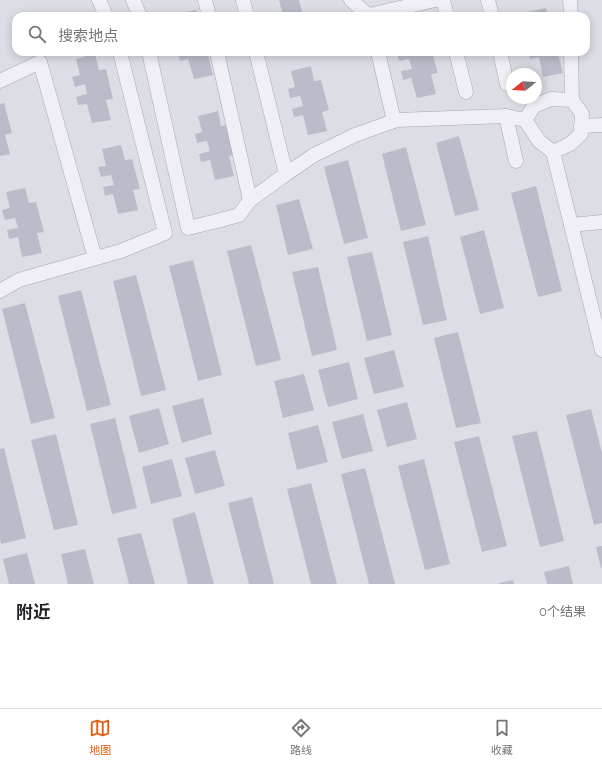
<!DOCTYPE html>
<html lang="zh">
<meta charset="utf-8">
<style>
:root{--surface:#fff;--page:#f2f2f2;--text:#202124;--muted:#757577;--line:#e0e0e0;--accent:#ea580c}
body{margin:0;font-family:Raleway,"Noto Sans SC",sans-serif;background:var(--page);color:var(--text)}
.compass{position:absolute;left:506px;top:68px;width:36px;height:36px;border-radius:50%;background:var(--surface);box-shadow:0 2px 10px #0003;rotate:252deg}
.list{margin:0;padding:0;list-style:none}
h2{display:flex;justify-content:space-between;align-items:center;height:52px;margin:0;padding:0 16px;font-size:17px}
h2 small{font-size:13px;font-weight:400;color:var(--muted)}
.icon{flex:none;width:22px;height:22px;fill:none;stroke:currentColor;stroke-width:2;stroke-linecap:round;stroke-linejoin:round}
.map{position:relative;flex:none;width:602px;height:584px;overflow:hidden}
.search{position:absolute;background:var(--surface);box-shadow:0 2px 10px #0003;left:12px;right:12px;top:12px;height:44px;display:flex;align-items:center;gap:10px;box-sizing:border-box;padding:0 14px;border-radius:12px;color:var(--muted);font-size:15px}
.sheet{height:124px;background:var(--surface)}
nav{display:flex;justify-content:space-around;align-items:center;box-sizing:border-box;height:56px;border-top:1px solid var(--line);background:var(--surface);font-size:11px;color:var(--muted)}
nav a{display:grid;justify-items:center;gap:2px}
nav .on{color:var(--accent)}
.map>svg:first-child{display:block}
</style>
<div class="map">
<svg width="602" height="584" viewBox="0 0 602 584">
<rect width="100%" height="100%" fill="#dcdee6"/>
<g fill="#babcc9">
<path d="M 279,0 L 299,0 L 303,16 L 283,16 Z"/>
<path d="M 546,8 L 548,16 L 528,16 L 527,12 Z"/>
<path d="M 196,10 L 198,16 L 178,16 L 177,14 Z"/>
<path d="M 178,52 L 214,52 L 215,54 L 208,55 L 213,75 L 194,79 L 188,59 L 180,61 Z"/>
<path d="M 397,52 L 432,52 L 438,73 L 431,74 L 436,94 L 417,98 L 411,78 L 403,80 L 401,71 L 412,69 L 409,59 L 399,61 Z"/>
<path d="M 528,52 L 561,52 L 561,53 L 558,53 L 563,73 L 543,77 L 539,57 L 530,59 Z"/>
<path d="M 95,54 L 99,70 L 106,69 L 113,99 L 106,100 L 111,120 L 92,123 L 87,104 L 78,105 L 76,97 L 87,94 L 85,84 L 75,87 L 72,77 L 80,75 L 76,59 Z"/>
<path d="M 311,66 L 314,81 L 321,80 L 329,110 L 322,112 L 327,131 L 308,135 L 303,115 L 294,117 L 292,109 L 303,106 L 300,96 L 290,98 L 288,89 L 295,87 L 291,71 Z"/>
<path d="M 4,103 L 12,133 L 5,135 L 10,154 L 0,156 L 0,104 Z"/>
<path d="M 218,111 L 221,126 L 228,125 L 236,155 L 229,156 L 234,176 L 215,180 L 210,160 L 201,162 L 199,154 L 210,151 L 207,141 L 197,143 L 195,134 L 202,132 L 198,116 Z"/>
<path d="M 459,136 L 479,210 L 455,216 L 436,143 Z"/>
<path d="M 121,145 L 125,160 L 132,159 L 140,189 L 133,190 L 138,210 L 118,214 L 113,194 L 105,196 L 103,187 L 114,185 L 111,175 L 101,177 L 98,167 L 106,166 L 102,149 Z"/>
<path d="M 406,147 L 426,225 L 401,231 L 382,154 Z"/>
<path d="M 348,160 L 368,238 L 344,244 L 324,167 Z"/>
<path d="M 536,186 L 562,291 L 538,297 L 511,193 Z"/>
<path d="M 25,188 L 29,203 L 36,202 L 44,232 L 37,233 L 42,253 L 22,257 L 18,237 L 9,239 L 7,230 L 18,228 L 15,218 L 5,220 L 2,210 L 10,208 L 6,192 Z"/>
<path d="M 299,199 L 313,249 L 288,255 L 276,205 Z"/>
<path d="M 484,230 L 504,308 L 480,314 L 460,237 Z"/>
<path d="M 428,236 L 447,320 L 423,325 L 403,242 Z"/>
<path d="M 251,245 L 281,360 L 256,366 L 227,251 Z"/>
<path d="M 372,252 L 392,335 L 367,341 L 347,257 Z"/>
<path d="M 193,260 L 222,375 L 198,381 L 169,266 Z"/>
<path d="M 318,267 L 337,350 L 312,356 L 292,272 Z"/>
<path d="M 136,275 L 166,390 L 141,396 L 113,281 Z"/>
<path d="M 81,290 L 111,405 L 87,411 L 58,296 Z"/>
<path d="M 25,303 L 55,418 L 31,424 L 2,309 Z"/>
<path d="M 458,332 L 481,423 L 456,428 L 434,338 Z"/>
<path d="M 394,350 L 404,387 L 374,394 L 364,358 Z"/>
<path d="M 349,362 L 358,399 L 328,407 L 318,370 Z"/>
<path d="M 304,374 L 314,410 L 283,418 L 274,381 Z"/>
<path d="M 203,398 L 212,434 L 182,443 L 172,406 Z"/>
<path d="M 407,402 L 417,439 L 387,447 L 377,410 Z"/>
<path d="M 159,408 L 169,444 L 139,453 L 129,416 Z"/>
<path d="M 591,409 L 602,453 L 602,523 L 594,525 L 566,415 Z"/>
<path d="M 363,414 L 373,451 L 342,459 L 332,422 Z"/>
<path d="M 115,418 L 137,508 L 112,514 L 90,424 Z"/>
<path d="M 318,425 L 328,462 L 297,470 L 288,433 Z"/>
<path d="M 537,431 L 564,541 L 540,547 L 512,436 Z"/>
<path d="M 56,434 L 78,525 L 54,530 L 31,440 Z"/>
<path d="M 479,436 L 507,546 L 482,552 L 454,442 Z"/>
<path d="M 4,448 L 26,538 L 1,544 L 0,539 L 0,449 Z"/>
<path d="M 215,450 L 225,486 L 195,494 L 185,458 Z"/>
<path d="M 172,459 L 182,496 L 151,504 L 142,467 Z"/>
<path d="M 424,459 L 450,564 L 425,570 L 398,466 Z"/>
<path d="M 365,468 L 395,584 L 369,584 L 341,474 Z"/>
<path d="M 311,483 L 337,584 L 311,584 L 287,489 Z"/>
<path d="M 252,497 L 274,584 L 249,584 L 228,503 Z"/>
<path d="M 195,512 L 214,584 L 188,584 L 172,519 Z"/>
<path d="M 141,533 L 155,584 L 129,584 L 117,538 Z"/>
<path d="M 602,546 L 602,568 L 601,568 L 596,547 Z"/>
<path d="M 85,549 L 94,584 L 68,584 L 61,554 Z"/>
<path d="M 27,553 L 35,584 L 9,584 L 3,559 Z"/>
<path d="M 569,566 L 573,584 L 547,584 L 544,572 Z"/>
<path d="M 513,580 L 514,584 L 499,584 L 499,583 Z"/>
</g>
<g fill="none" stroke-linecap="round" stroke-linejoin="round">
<defs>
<g id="minor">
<path d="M 99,0 L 106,16"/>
<path d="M 133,0 L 140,16"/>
<path d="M 205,0 L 209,16"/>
<path d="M 243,0 L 247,16"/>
<path d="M 351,0 L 369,16"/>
<path d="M 443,0 L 447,16"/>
<path d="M 488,0 L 492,16"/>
<path d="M 570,0 L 571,16"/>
<path d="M 369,15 L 435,0"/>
<path d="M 149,52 L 188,228 L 217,221 L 239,215 L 250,200 L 217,52"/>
<path d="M 256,52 L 286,174 L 314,155 L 355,135 L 397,120 L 506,116 L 525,120 L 539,141 L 553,152 L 570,144 L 581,134 L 582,114 L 572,100 L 551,99 L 534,106 L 525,120"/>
<path d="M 378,52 L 394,121"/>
<path d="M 456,52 L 466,92"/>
<path d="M 500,52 L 507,84"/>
<path d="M 571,52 L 572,100"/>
<path d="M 0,81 L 40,62 L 95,258"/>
<path d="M 506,116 L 516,161"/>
<path d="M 581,126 L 602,125"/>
<path d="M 553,152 L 602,350"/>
<path d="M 250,200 L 286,174"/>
<path d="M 571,225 L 602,222"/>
<path d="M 0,291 L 19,280 L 121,251 L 165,233 L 120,52"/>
</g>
</defs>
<use href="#minor" stroke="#a5a8b3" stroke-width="15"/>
<use href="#minor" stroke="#efeff5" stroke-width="14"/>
</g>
</svg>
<svg class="compass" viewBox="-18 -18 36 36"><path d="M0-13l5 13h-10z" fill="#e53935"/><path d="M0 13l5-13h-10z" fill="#757577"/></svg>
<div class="search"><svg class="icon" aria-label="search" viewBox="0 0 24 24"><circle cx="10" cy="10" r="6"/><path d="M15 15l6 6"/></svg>搜索地点</div>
</div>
<section class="sheet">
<h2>附近<small>0个结果</small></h2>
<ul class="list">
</ul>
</section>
<nav>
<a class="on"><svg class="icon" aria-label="map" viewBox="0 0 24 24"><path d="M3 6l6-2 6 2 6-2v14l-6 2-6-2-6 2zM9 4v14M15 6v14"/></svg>地图</a>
<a><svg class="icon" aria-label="directions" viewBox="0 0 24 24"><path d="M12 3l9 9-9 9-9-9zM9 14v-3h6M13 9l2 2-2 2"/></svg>路线</a>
<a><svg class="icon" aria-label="saved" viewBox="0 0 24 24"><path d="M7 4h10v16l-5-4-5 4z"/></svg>收藏</a>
</nav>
